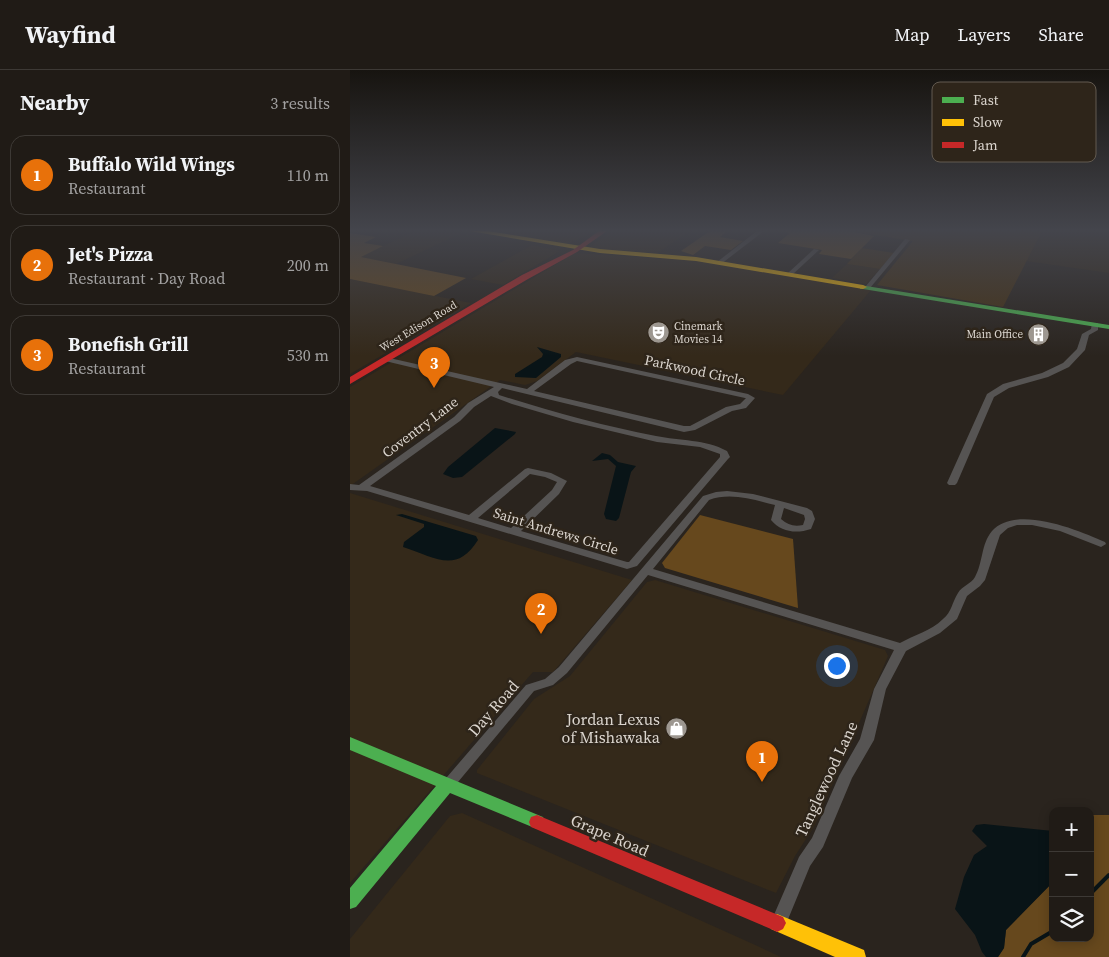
<!DOCTYPE html>
<meta charset="utf-8">
<style>
:root{--surface:#201b16;--page:#28241f;--text:#f1f3f6;--muted:#a2a1a1;--line:#3d3935;--accent:#b45309}
body{margin:0;font-family:"Source Serif 4",serif;background:var(--page);color:var(--text)}
.controls{position:absolute;right:15px;bottom:15px;display:grid;overflow:hidden;border-radius:10px;box-shadow:0 2px 12px #0003}
.controls button{width:45px;height:45px;display:grid;place-items:center;padding:0;border:0;border-bottom:1px solid var(--line);background:var(--surface);color:var(--text);font:25px sans-serif}
.you{position:absolute;left:486px;top:595px;width:18px;height:18px;margin:-12px;border:4px solid #fff;border-radius:50%;background:#1a73e8;box-shadow:0 0 0 8px #1a73e833}
.badge{display:grid;place-items:center;width:32px;height:32px;border-radius:50%;background:var(--accent);color:#fff;font-size:16px;font-weight:700}
.pin{position:absolute;translate:-50% -41px;filter:drop-shadow(0 1px 2px #0008)}
.pin::after{content:'';position:absolute;top:26px;width:18px;height:15px;background:inherit;clip-path:polygon(0 0,100% 0,50% 100%)}
.list{margin:0;padding:0;list-style:none}
h2{display:flex;justify-content:space-between;align-items:center;height:65px;margin:0;padding:0 20px;font-size:21px}
h2 small{font-size:16px;font-weight:400;color:var(--muted)}
.list li{display:grid;grid-template-columns:32px 1fr auto;gap:15px;align-items:center;box-sizing:border-box;height:80px;margin:0 10px 10px;padding:0 10px;border:1px solid var(--line);border-radius:15px}
.list b{display:block;font-size:19px;white-space:nowrap}
.list p{margin:0;font-size:16px;white-space:nowrap;color:var(--muted)}
.list em{font-size:16px;font-style:normal;color:var(--muted)}
.icon{flex:none;width:28px;height:28px;fill:none;stroke:currentColor;stroke-width:2;stroke-linecap:round;stroke-linejoin:round}
.map{position:relative;flex:none;width:759px;height:887px;overflow:hidden}
header{display:flex;align-items:center;gap:30px;box-sizing:border-box;height:70px;padding:0 25px;background:var(--surface);border-bottom:1px solid var(--line)}
header strong{font-size:24px}
nav{display:flex;gap:28px;margin-inline-start:auto;font-size:18px}
main{display:flex}
aside{flex:1;background:var(--surface)}
.map>svg:first-child{display:block}
</style>
<header>
<strong>Wayfind</strong>
<nav><a>Map</a><a>Layers</a><a>Share</a></nav>
</header>
<main>
<aside>
<h2>Nearby<small>3 results</small></h2>
<ul class="list">
<li><span class="badge" style="background:#e8710a">1</span><div><b>Buffalo Wild Wings</b><p>Restaurant</p></div><em>110 m</em></li>
<li><span class="badge" style="background:#e8710a">2</span><div><b>Jet's Pizza</b><p>Restaurant · Day Road</p></div><em>200 m</em></li>
<li><span class="badge" style="background:#e8710a">3</span><div><b>Bonefish Grill</b><p>Restaurant</p></div><em>530 m</em></li>
</ul>
</aside>
<div class="map">
<svg width="759" height="887" viewBox="0 0 759 887">
<rect width="100%" height="100%" fill="#2a241e"/>
<g fill="#34291a">
<path d="M 65,161 L 111,163 L 46,194 L 10,187 Z"/>
<path d="M 158,161 L 243,161 L 219,174 L 155,163 Z"/>
<path d="M 261,161 L 340,161 L 307,183 L 239,178 Z"/>
<path d="M 692,161 L 759,161 L 759,203 L 676,191 Z"/>
<path d="M 182,175 L 210,181 L 153,215 L 121,209 Z"/>
<path d="M 225,183 L 349,191 L 521,220 L 433,325 L 226,282 L 187,311 L 175,315 L 150,310 L 0,416 L 0,317 Z"/>
<path d="M 497,194 L 530,199 L 516,214 L 482,208 Z"/>
<path d="M 0,209 L 121,233 L 0,304 Z"/>
<path d="M 0,423 L 282,510 L 203,602 L 183,602 L 0,813 Z"/>
<path d="M 305,510 L 535,580 L 538,586 L 465,755 L 445,786 L 426,823 L 127,703 L 127,700 L 184,629 L 220,606 L 297,512 Z"/>
<path d="M 112,743 L 403,874 L 431,887 L 0,887 L 0,869 L 100,746 Z"/>
</g>
<g fill="#453114">
<path d="M 499,161 L 692,161 L 653,237 L 527,215 L 563,171 Z"/>
<path d="M 512,178 L 544,183 L 530,199 L 497,194 Z"/>
</g>
<g fill="#66481d">
<path d="M 360,161 L 377,161 L 370,167 L 393,171 L 381,180 L 355,176 L 343,185 L 331,181 Z"/>
<path d="M 431,161 L 499,161 L 524,166 L 501,189 L 469,184 L 472,180 L 428,173 L 440,163 Z"/>
<path d="M 0,163 L 26,167 L 14,173 L 33,176 L 11,187 L 116,208 L 84,226 L 0,209 Z"/>
<path d="M 350,445 L 443,469 L 448,538 L 315,498 L 312,493 Z"/>
<path d="M 740,745 L 759,745 L 759,887 L 648,887 L 654,878 L 656,860 L 703,812 L 703,868 L 740,868 Z"/>
</g>
<g fill="#091417">
<path d="M 187,277 L 211,284 L 211,287 L 186,308 L 165,307 L 165,304 L 192,287 L 193,284 Z"/>
<path d="M 145,358 L 166,362 L 165,364 L 112,407 L 103,408 L 93,404 L 98,397 Z"/>
<path d="M 252,383 L 260,385 L 268,392 L 286,396 L 281,402 L 269,448 L 266,451 L 256,449 L 254,444 L 266,396 L 258,389 L 242,391 Z"/>
<path d="M 52,444 L 126,466 L 128,470 C 106,505 85,487 53,477 L 54,472 L 74,457 L 74,454 L 46,445 Z"/>
<path d="M 634,754 L 703,761 L 703,812 L 656,860 L 654,878 L 648,887 L 636,887 L 632,882 L 625,865 L 605,839 L 614,807 L 624,785 L 637,776 L 622,761 L 626,755 Z"/>
</g>
<g fill="none" stroke-linecap="round" stroke-linejoin="round">
<g stroke="#091417" stroke-width="4">
<path d="M 740,824 L 759,805"/>
<path d="M 673,887 L 681,874 L 703,861"/>
</g>
<g fill="#565453" fill-rule="evenodd">
<path d="M 407,161 L 414,161 L 371,194 L 367,194 L 367,192 Z"/>
<path d="M 555,169 L 560,170 L 520,218 L 516,218 L 516,216 Z"/>
<path d="M 464,179 L 469,180 L 442,205 L 438,205 L 438,203 Z"/>
<path d="M 742,253 L 748,253 L 748,260 L 739,265 L 735,280 L 719,297 L 698,307 L 659,318 L 644,327 L 607,413 L 605,415 L 599,415 L 597,413 L 637,324 L 653,314 L 692,303 L 713,293 L 727,279 L 732,264 L 741,259 Z"/>
<path d="M 35,287 L 177,319 L 215,290 L 227,287 L 398,324 L 405,328 L 396,338 L 382,341 L 345,360 L 334,362 L 152,318 L 148,322 L 149,325 C 200,341 253,356 306,366 C 330,371 355,369 377,381 L 380,387 L 378,389 L 287,496 L 277,499 L 17,421 L 0,420 L 0,414 L 9,415 L 104,347 L 118,333 L 144,317 L 35,291 ZM 227,291 L 395,328 L 396,328 L 390,334 L 376,337 L 340,356 L 334,356 L 184,321 L 221,294 ZM 141,326 L 162,334 L 223,352 L 307,372 L 350,377 L 370,384 L 370,387 L 279,492 L 277,492 L 171,461 L 209,424 L 217,411 L 201,403 L 178,398 L 175,399 L 119,445 L 20,416 L 110,351 L 124,337 ZM 180,404 L 195,407 L 207,412 L 202,420 L 161,458 L 128,448 Z"/>
<path d="M 377,421 L 403,424 L 457,438 L 462,441 L 465,449 L 461,459 C 446,464 431,462 421,450 L 425,435 C 404,430 381,422 359,430 L 303,499 L 550,573 C 564,565 581,561 593,549 C 602,542 602,532 608,523 C 612,516 621,514 625,507 C 633,493 631,474 642,461 C 666,434 728,460 755,472 L 756,474 L 751,477 L 710,461 L 682,455 L 667,455 L 658,458 L 650,465 L 635,510 L 630,516 L 617,526 L 607,549 L 590,563 L 556,581 L 536,619 L 524,670 L 502,708 L 473,777 L 460,796 L 434,859 L 428,862 L 422,859 L 420,854 L 449,787 L 462,768 L 489,706 L 510,669 L 524,619 L 544,580 L 298,505 L 217,603 L 203,615 L 184,621 L 103,718 L 98,720 L 93,718 L 91,714 L 176,615 L 195,609 L 209,597 L 353,426 L 366,422 ZM 434,438 L 454,445 L 455,449 L 453,455 C 444,457 438,455 431,449 Z"/>
</g>
<g fill="#4caf50" fill-rule="evenodd">
<path d="M 510,215 L 759,255 L 759,259 L 513,219 L 510,219 Z"/>
<path d="M 0,667 L 193,747 L 195,752 L 193,757 L 187,759 L 100,723 L 6,837 L 0,839 L 0,818 L 86,716 L 0,680 Z"/>
</g>
<g fill="#ffc107" fill-rule="evenodd">
<path d="M 120,161 L 138,161 L 250,179 L 346,187 L 513,215 L 517,217 L 513,219 L 346,191 L 250,183 Z"/>
<path d="M 427,844 L 514,880 L 516,887 L 485,887 L 421,859 L 418,853 L 421,847 Z"/>
</g>
<g fill="#c62828" fill-rule="evenodd">
<path d="M 249,161 L 257,161 L 227,182 L 178,209 L 0,314 L 0,307 L 172,205 L 223,180 Z"/>
<path d="M 187,745 L 433,847 L 436,853 L 433,859 L 427,862 L 421,859 L 181,757 L 179,752 L 181,747 Z"/>
</g>
</g>
<linearGradient id="sky" x2="0" y2="1"><stop stop-color="#171410"/><stop offset="0.56" stop-color="#44454c"/><stop offset="1" stop-color="#44454c" stop-opacity="0"/></linearGradient>
<rect width="759" height="286" fill="url(#sky)"/>
<defs>
<symbol id="theatre-disc" viewBox="-11 -11 22 22"><circle r="9.5" fill="#9d9790" stroke="#2e251a"/><path d="M-5-5.5Q0-4 5-5.5V0Q5 5 0 6Q-5 5-5 0ZM-3.3-2.5H-1v1.5H-3.3ZM1-2.5H3.3v1.5H1ZM-2.8 1Q0 5.5 2.8 1Z" fill="#fff"/></symbol>
<symbol id="building-disc" viewBox="-11 -11 22 22"><circle r="9.5" fill="#9d9790" stroke="#2e251a"/><path d="M-4-6H4V6H1V3H-1V6H-4ZM-2.5-4.3h1.7v1.8h-1.7ZM.8-4.3h1.7v1.8H.8ZM-2.5-1h1.7V.8h-1.7ZM.8-1h1.7V.8H.8Z" fill="#fff"/></symbol>
<symbol id="shop-disc" viewBox="-11 -11 22 22"><circle r="9.5" fill="#9d9790" stroke="#2e251a"/><path d="M-5-2.5h2.3a2.7 3.5 0 0 1 5.4 0H5L5.5 6h-11ZM-1.5-2.5h3a1.5 2.3 0 0 0-3 0Z" fill="#fff"/></symbol>
</defs>
<g fill-rule="evenodd">
<use href="#theatre-disc" x="296" y="250" width="25" height="25"/>
<use href="#building-disc" x="676" y="252" width="25" height="25"/>
<use href="#shop-disc" x="314" y="646" width="25" height="25"/>
</g>
<g text-anchor="middle" stroke-width="5" stroke-linejoin="round" paint-order="stroke">
<g font-size="11" fill="#dbd5ce" stroke="#2e251a">
<text transform="translate(68 256) rotate(-31)" y="4">West Edison Road</text>
</g>
<g font-size="11" fill="#dbd5ce" stroke="#2e251a" text-anchor="start">
<text x="324" y="260">Cinemark<tspan x="324" dy="13">Movies 14</tspan></text>
<text x="673" y="268" text-anchor="end">Main Office</text>
</g>
<g font-size="14" fill="#dbd5ce" stroke="#2e251a">
<text transform="translate(345 300) rotate(12)" y="5">Parkwood Circle</text>
<text transform="translate(70 357) rotate(-37)" y="5">Coventry Lane</text>
<text transform="translate(206 461) rotate(17)" y="5">Saint Andrews Circle</text>
</g>
<g font-size="16" fill="#dbd5ce" stroke="#2e251a">
<text transform="translate(143 638) rotate(-49)" y="6">Day Road</text>
<text transform="translate(476 709) rotate(-65)" y="6">Tanglewood Lane</text>
<text transform="translate(260 765) rotate(23)" y="6">Grape Road</text>
</g>
<g font-size="16" fill="#dbd5ce" stroke="#2e251a" text-anchor="end">
<text x="310" y="655">Jordan Lexus<tspan x="310" dy="18">of Mishawaka</tspan></text>
</g>
</g>
<rect x="582" y="12" width="164" height="80" rx="8" fill="#2e251a" stroke="#625a50" stroke-width="1"/>
<rect x="592" y="27" width="22" height="6" fill="#4caf50"/>
<rect x="592" y="49" width="22" height="7" fill="#ffc107"/>
<rect x="592" y="72" width="22" height="6" fill="#c62828"/>
<g font-size="14" fill="#dbd5ce">
<text x="623" y="35">Fast</text>
<text x="623" y="57">Slow</text>
<text x="623" y="80">Jam</text>
</g>
</svg>
<div class="controls">
<button>+</button>
<button>−</button>
<button><svg class="icon" aria-label="layers" viewBox="0 0 24 24"><path d="M12 4l9 5-9 5-9-5zM3 14l9 5 9-5"/></svg></button>
</div>
<div class="you"></div>
<div class="pin badge" style="left:412px;top:712px;background:#e8710a">1</div>
<div class="pin badge" style="left:191px;top:564px;background:#e8710a">2</div>
<div class="pin badge" style="left:84px;top:318px;background:#e8710a">3</div>
</div>
</main>
